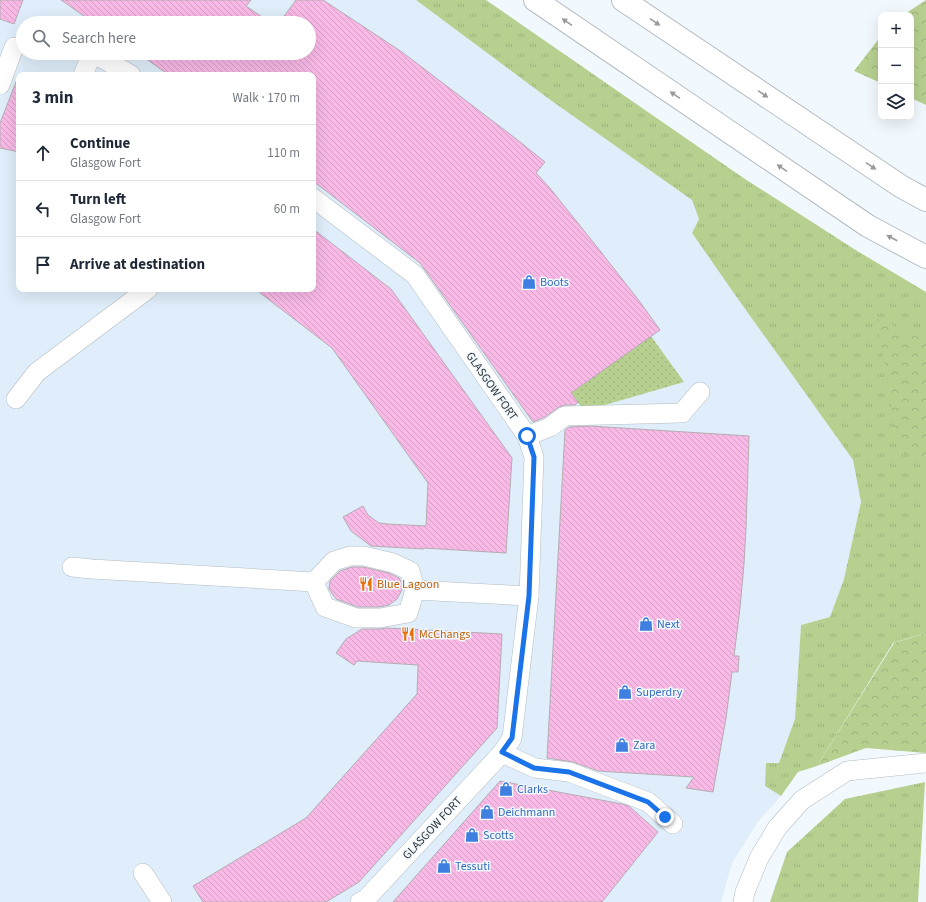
<!DOCTYPE html>
<meta charset="utf-8">
<style>
:root{--surface:#fff;--page:#f6f6f7;--text:#1f2937;--muted:#747a83;--line:#e0e1e3}
body{margin:0;font-family:"Source Sans 3",sans-serif;background:var(--page);color:var(--text)}
.controls{position:absolute;right:12px;top:12px;display:grid;overflow:hidden;border-radius:8px;box-shadow:0 4px 16px #0002}
.controls button{width:36px;height:36px;display:grid;place-items:center;padding:0;border:0;border-bottom:1px solid var(--line);background:var(--surface);color:var(--text);font:20px sans-serif}
.stop{position:absolute;width:12px;height:12px;margin:-9px;border:3px solid #1a73e8;border-radius:50%;background:#fff}
.stop.end{background:#1a73e8;border-color:#fff;box-shadow:0 1px 4px #0008}
.list{margin:0;padding:0;list-style:none}
h2{display:flex;justify-content:space-between;align-items:center;height:52px;margin:0;padding:0 16px;font-size:17px}
h2 small{font-size:13px;font-weight:400;color:var(--muted)}
.list li{display:grid;grid-template-columns:26px 1fr auto;gap:12px;align-items:center;box-sizing:border-box;height:56px;padding:0 16px;border-top:1px solid var(--line)}
.list b{display:block;font-size:15px;white-space:nowrap}
.list p{margin:0;font-size:13px;white-space:nowrap;color:var(--muted)}
.list em{font-size:13px;font-style:normal;color:var(--muted)}
.icon{flex:none;width:22px;height:22px;fill:none;stroke:currentColor;stroke-width:2;stroke-linecap:round;stroke-linejoin:round}
.map{position:relative;flex:none;width:926px;height:902px;overflow:hidden}
.search{position:absolute;background:var(--surface);box-shadow:0 4px 16px #0002;left:16px;top:16px;width:300px;height:44px;display:flex;align-items:center;gap:10px;box-sizing:border-box;padding:0 14px;border-radius:22px;color:var(--muted);font-size:15px}
.panel{position:absolute;background:var(--surface);box-shadow:0 4px 16px #0002;left:16px;top:72px;width:300px;height:220px;border-radius:8px}
.map>svg:first-child{display:block}
</style>
<div class="map">
<svg width="926" height="902" viewBox="0 0 926 902">
<defs>
<pattern id="grass-tufts" width="24" height="20" patternUnits="userSpaceOnUse"><rect width="24" height="20" fill="#b7d090"/><path d="M3 7l-1-3M5 7V3M7 7l1-3M15 17l-1-3M17 17v-4M19 17l1-3" fill="none" stroke="#9eb37d"/></pattern>
<pattern id="forest-crowns" width="20" height="18" patternUnits="userSpaceOnUse"><rect width="20" height="18" fill="#b7d090"/><path d="M2 6a3 3 0 1 1 6 0M12 15a3 3 0 1 1 6 0" fill="none" stroke="#9eb37d"/></pattern>
<pattern id="park-dots" width="8" height="8" patternUnits="userSpaceOnUse"><rect width="8" height="8" fill="#b7d090"/><path d="M2 2h.1M6 6h.1" fill="none" stroke="#9eb37d" stroke-width="1.8" stroke-linecap="round"/></pattern>
<pattern id="building-back-hatch" width="6" height="6" patternUnits="userSpaceOnUse"><rect width="6" height="6" fill="#f9b9e7"/><path d="M-1 5l2 2M0 0l6 6M5-1l2 2" fill="none" stroke="#d6a0c7"/></pattern>
</defs>
<rect width="100%" height="100%" fill="#f2f9fe"/>
<path fill="#dfeefa" fill-rule="evenodd" d="M 0,0 L 416,0 L 549,99 L 692,200 L 699,219 L 692,233 L 733,292 L 853,460 L 861,502 L 844,579 L 830,617 L 801,625 L 795,719 L 779,763 L 767,763 L 765,786 L 781,796 L 758,822 L 734,860 L 730,870 L 721,902 L 0,902 ZM 23,23 L 309,23 L 309,53 L 23,53 ZM 19,75 L 313,75 L 313,289 L 19,289 Z"/>
<g fill="url(#grass-tufts)">
<path d="M 416,0 L 486,0 L 742,177 L 854,249 L 926,292 L 926,633 L 893,643 L 817,766 L 798,772 L 781,796 L 765,786 L 766,763 L 779,763 L 795,719 L 801,625 L 830,617 L 844,579 L 861,502 L 853,460 L 733,292 L 692,233 L 699,219 L 692,200 L 549,99 Z"/>
<path d="M 925,782 L 918,902 L 770,902 L 787,852 L 845,799 Z"/>
</g>
<g fill="url(#forest-crowns)">
<path d="M 926,0 L 926,105 L 911,98 L 911,15 L 903,15 Z"/>
<path d="M 881,36 L 881,83 L 854,71 Z"/>
<path d="M 877,318 L 926,341 L 926,459 L 899,452 Z"/>
<path d="M 926,633 L 926,753 L 866,748 L 817,766 L 894,643 Z"/>
</g>
<path fill="url(#park-dots)" d="M 651,336 L 684,382 L 584,411 L 571,393 Z"/>
<g fill="url(#building-back-hatch)" stroke="#b5acb2">
<path d="M 0,0 L 23,0 L 14,24 L 0,19 Z"/>
<path d="M 61,0 L 251,0 L 246,6 L 271,23 L 94,23 Z"/>
<path d="M 296,0 L 323,0 L 402,52 L 515,138 L 545,162 L 536,173 L 549,187 L 601,252 L 640,302 L 660,330 L 571,393 L 578,402 L 575,405 L 565,405 L 559,407 L 545,417 L 533,422 L 420,263 L 313,181 L 313,75 L 169,75 L 138,53 L 309,53 L 309,23 L 279,23 Z"/>
<path d="M 18,77 L 19,77 L 19,152 L 0,148 L 0,123 Z"/>
<path d="M 313,229 L 391,289 L 512,458 L 506,553 L 424,548 L 424,549 L 371,546 L 351,531 L 343,517 L 363,506 L 368,515 L 379,523 L 387,524 L 426,526 L 428,483 L 332,348 L 255,289 L 313,289 Z"/>
<path d="M 590,426 L 749,436 L 746,528 L 744,564 L 740,608 L 734,656 L 739,656 L 738,672 L 732,672 L 726,718 L 713,792 L 686,788 L 694,777 L 598,771 L 573,762 L 547,758 L 565,430 L 569,427 Z"/>
<path d="M 352,567 L 363,567 L 389,573 L 399,578 L 401,581 L 402,590 L 397,599 L 389,605 L 379,607 L 358,607 L 336,599 L 329,589 L 330,581 L 340,571 Z"/>
<path d="M 387,628 L 502,634 L 497,728 L 359,882 L 326,902 L 203,902 L 193,886 L 306,818 L 417,694 L 418,665 L 357,661 L 354,665 L 336,653 L 346,639 L 362,629 L 380,629 Z"/>
<path d="M 500,781 L 622,804 L 629,806 L 658,832 L 602,902 L 393,902 Z"/>
</g>
<g fill="none" stroke-linecap="round" stroke-linejoin="round">
<defs>
<g id="street">
<path d="M 93,53 L 131,75"/>
<path d="M 83,75 L 88,63 L 94,54"/>
<path d="M 0,85 L 14,47"/>
<path d="M 313,198 L 415,275 L 527,436 L 534,457 L 529,596 L 512,738 L 502,753 L 366,899 L 360,902"/>
<path d="M 16,399 L 37,372 L 148,289"/>
<path d="M 527,436 L 550,427 L 565,416 L 682,413 L 700,392"/>
<path d="M 72,567 L 92,569 L 314,582 L 325,607 L 356,618 L 380,618 L 408,613 L 415,590 L 529,596"/>
<path d="M 314,582 L 334,561 L 350,556 L 364,556 L 393,563 L 410,571 L 415,590"/>
<path d="M 502,753 L 535,768 L 569,772 L 648,802 L 673,824"/>
<path d="M 143,873 L 162,902"/>
<path d="M 743,902 L 745,892 L 759,858 L 777,828 L 802,800 L 847,771 L 926,763"/>
</g>
<g id="highway">
<path d="M 535,0 L 868,226 L 926,257"/>
<path d="M 623,0 L 902,187 L 926,200"/>
</g>
</defs>
<use href="#street" stroke="#b4bcc3" stroke-width="20"/>
<use href="#highway" stroke="#b4bcc3" stroke-width="24"/>
<use href="#street" stroke="#fff" stroke-width="19"/>
<use href="#highway" stroke="#fff" stroke-width="22"/>
</g>
<defs><path id="oneway-solid" d="M-6-.8H1V-3.2L6.5 0L1 3.2V.8H-6Z"/></defs>
<g fill="#97999a">
<use href="#oneway-solid" transform="translate(567 22) rotate(-146)"/>
<use href="#oneway-solid" transform="translate(655 22) rotate(34)"/>
<use href="#oneway-solid" transform="translate(763 94) rotate(34)"/>
<use href="#oneway-solid" transform="translate(675 95) rotate(-146)"/>
<use href="#oneway-solid" transform="translate(871 166) rotate(34)"/>
<use href="#oneway-solid" transform="translate(782 168) rotate(-146)"/>
<use href="#oneway-solid" transform="translate(892 238) rotate(-152)"/>
</g>
<g fill="none" stroke-linecap="round" stroke-linejoin="round">
<path stroke="#1a73e8" stroke-width="5" d="M 527,436 L 534,457 L 529,596 L 512,738 L 502,752 L 534,768 L 569,772 L 648,802 L 665,817"/>
</g>
<defs>
<symbol id="shop-bare" viewBox="-9 -9 18 18"><path d="M-5-2.5h2.3a2.7 3.5 0 0 1 5.4 0H5L5.5 6h-11ZM-1.5-2.5h3a1.5 2.3 0 0 0-3 0Z" fill="#3f7fe0" stroke="#f2f9fe" stroke-width="2.5" paint-order="stroke"/></symbol>
<symbol id="restaurant-bare" viewBox="-9 -9 18 18"><path d="M-5-6h1v4h1v-4h1v4h1v-4h1v5L-1.5 .5V6h-2V.5L-5-1ZM5-6V6H3V1.5H1.5Q1.5-4 5-6Z" fill="#e8710a" stroke="#f2f9fe" stroke-width="2.5" paint-order="stroke"/></symbol>
</defs>
<g fill-rule="evenodd">
<use href="#shop-bare" x="519" y="272" width="20" height="20"/>
<use href="#restaurant-bare" x="356" y="574" width="20" height="20"/>
<use href="#shop-bare" x="636" y="614" width="20" height="20"/>
<use href="#restaurant-bare" x="398" y="624" width="20" height="20"/>
<use href="#shop-bare" x="615" y="682" width="20" height="20"/>
<use href="#shop-bare" x="612" y="735" width="20" height="20"/>
<use href="#shop-bare" x="496" y="779" width="20" height="20"/>
<use href="#shop-bare" x="477" y="802" width="20" height="20"/>
<use href="#shop-bare" x="462" y="825" width="20" height="20"/>
<use href="#shop-bare" x="434" y="856" width="20" height="20"/>
</g>
<g text-anchor="middle" stroke-width="3" stroke-linejoin="round" paint-order="stroke">
<g font-size="12" fill="#366cbe" stroke="#f2f9fe" text-anchor="start">
<text x="540" y="286">Boots</text>
<text x="657" y="628">Next</text>
<text x="636" y="696">Superdry</text>
<text x="633" y="749">Zara</text>
<text x="517" y="793">Clarks</text>
<text x="498" y="816">Deichmann</text>
<text x="483" y="839">Scotts</text>
<text x="455" y="870">Tessuti</text>
</g>
<g font-size="12" fill="#2f3335" stroke="#f2f9fe">
<text transform="translate(492 386) rotate(55)" y="4">GLASGOW FORT</text>
<text transform="translate(432 828) rotate(-47)" y="4">GLASGOW FORT</text>
</g>
<g font-size="12" fill="#c56008" stroke="#f2f9fe" text-anchor="start">
<text x="377" y="588">Blue Lagoon</text>
<text x="419" y="638">McChangs</text>
</g>
</g>
</svg>
<div class="controls">
<button>+</button>
<button>−</button>
<button><svg class="icon" aria-label="layers" viewBox="0 0 24 24"><path d="M12 4l9 5-9 5-9-5zM3 14l9 5 9-5"/></svg></button>
</div>
<div class="stop" style="left:527px;top:436px"></div>
<div class="stop end" style="left:665px;top:817px"></div>
<div class="search"><svg class="icon" aria-label="search" viewBox="0 0 24 24"><circle cx="10" cy="10" r="6"/><path d="M15 15l6 6"/></svg>Search here</div>
<section class="panel">
<h2>3 min<small>Walk · 170 m</small></h2>
<ul class="list">
<li><svg class="icon" aria-label="ahead" viewBox="0 0 24 24"><path d="M12 20V5M6 11l6-6 6 6"/></svg><div><b>Continue</b><p>Glasgow Fort</p></div><em>110 m</em></li>
<li><svg class="icon" aria-label="left" viewBox="0 0 24 24"><path d="M17 20v-9H6M10 6l-5 5 5 5"/></svg><div><b>Turn left</b><p>Glasgow Fort</p></div><em>60 m</em></li>
<li><svg class="icon" aria-label="arrive" viewBox="0 0 24 24"><path d="M6 21V4h12l-3 4 3 4H6"/></svg><div><b>Arrive at destination</b></div></li>
</ul>
</section>
</div>
